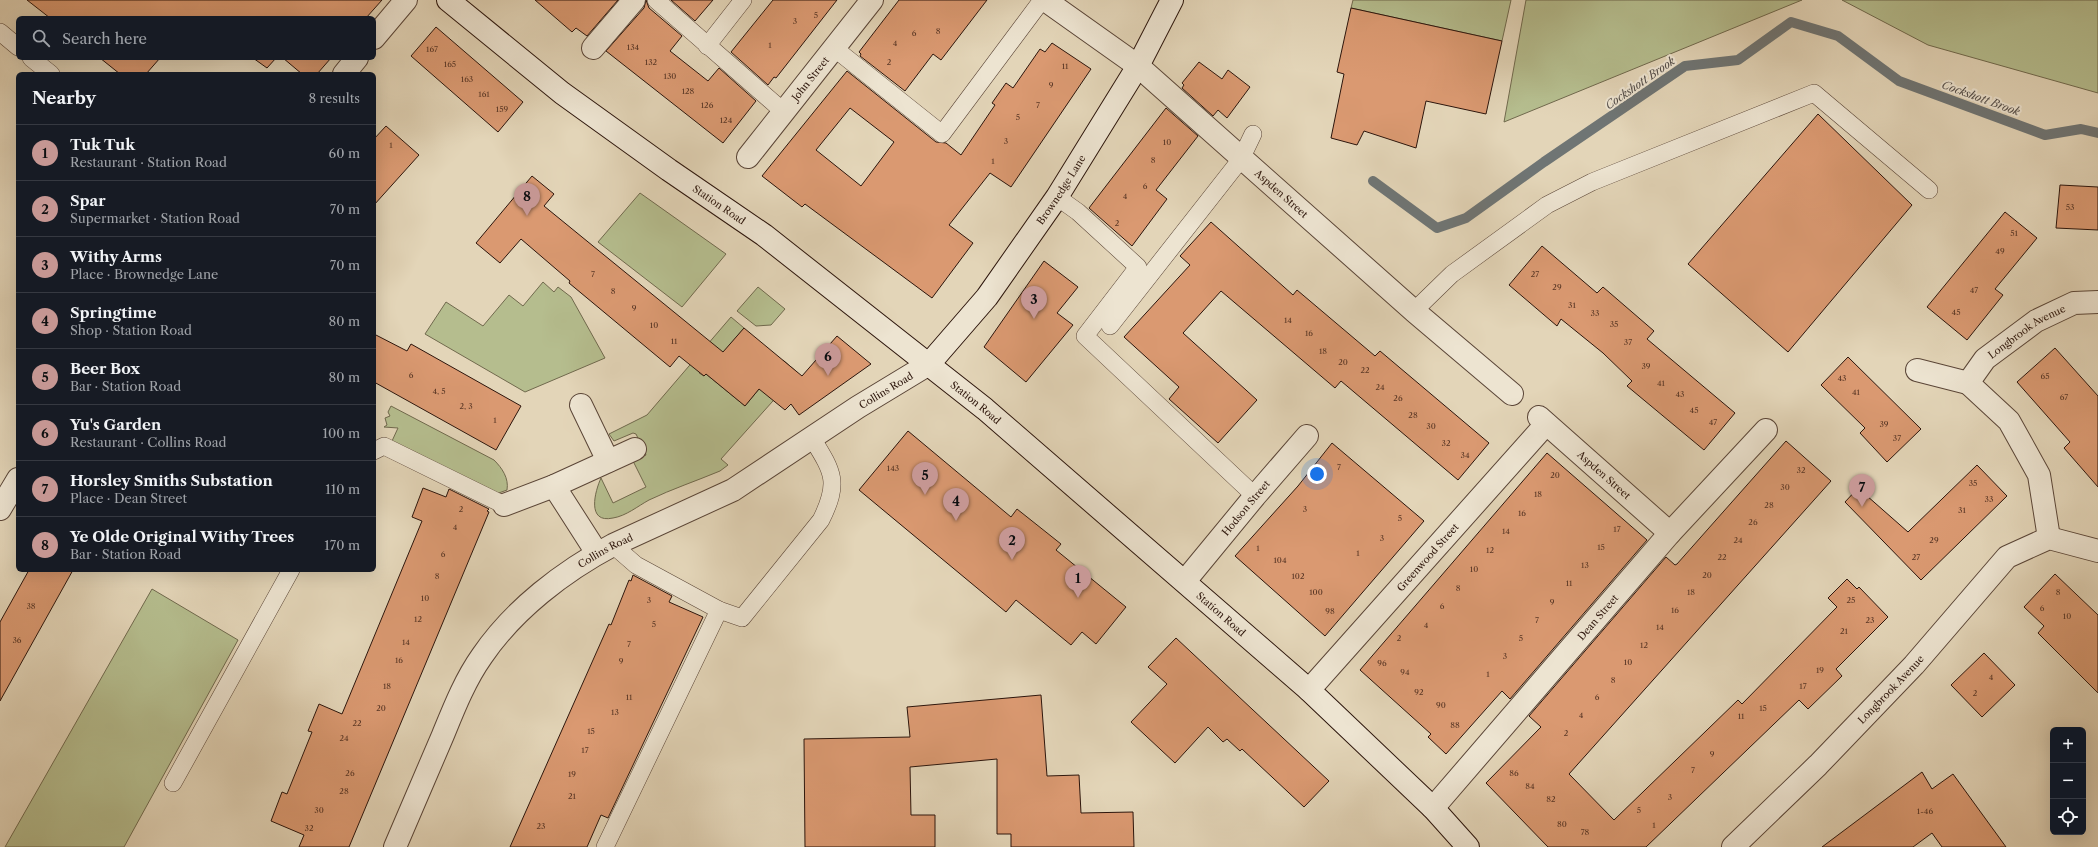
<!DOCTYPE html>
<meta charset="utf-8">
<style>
:root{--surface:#171b24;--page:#20242c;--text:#f1f3f6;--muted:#9ea1a6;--line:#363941;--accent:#c59692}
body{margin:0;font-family:"Libre Caslon Text",serif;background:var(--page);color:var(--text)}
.controls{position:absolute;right:12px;bottom:12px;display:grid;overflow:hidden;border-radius:6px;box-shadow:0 4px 16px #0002}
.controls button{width:36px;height:36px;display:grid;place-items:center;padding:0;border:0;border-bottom:1px solid var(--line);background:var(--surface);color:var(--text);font:20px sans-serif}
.you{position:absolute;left:1317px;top:474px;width:14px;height:14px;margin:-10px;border:3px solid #fff;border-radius:50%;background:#1a73e8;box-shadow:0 0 0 6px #1a73e833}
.badge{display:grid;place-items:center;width:26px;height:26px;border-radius:50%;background:var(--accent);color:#111;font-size:13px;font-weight:700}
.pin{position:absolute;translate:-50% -33px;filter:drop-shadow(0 1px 2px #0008)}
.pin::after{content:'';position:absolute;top:21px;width:14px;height:12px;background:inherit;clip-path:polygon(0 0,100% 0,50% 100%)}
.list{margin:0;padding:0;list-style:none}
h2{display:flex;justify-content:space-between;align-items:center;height:52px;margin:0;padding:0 16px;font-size:17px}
h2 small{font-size:13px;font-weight:400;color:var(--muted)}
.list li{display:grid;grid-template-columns:26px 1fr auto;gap:12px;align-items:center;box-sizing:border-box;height:56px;padding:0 16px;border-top:1px solid var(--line)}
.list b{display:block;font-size:15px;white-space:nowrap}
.list p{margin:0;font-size:13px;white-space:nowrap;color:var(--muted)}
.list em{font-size:13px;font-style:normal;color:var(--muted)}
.icon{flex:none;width:22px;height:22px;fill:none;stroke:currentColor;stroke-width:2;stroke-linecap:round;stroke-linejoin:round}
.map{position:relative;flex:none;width:2098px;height:847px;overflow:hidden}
.search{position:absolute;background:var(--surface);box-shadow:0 4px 16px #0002;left:16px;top:16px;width:360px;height:44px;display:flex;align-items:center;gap:10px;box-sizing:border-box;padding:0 14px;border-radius:6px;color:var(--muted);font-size:15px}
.panel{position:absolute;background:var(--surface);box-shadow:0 4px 16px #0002;left:16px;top:72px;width:360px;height:500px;border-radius:6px}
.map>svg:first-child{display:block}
</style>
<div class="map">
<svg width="2098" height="847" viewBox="0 0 2098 847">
<rect width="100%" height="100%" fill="#e3d5b8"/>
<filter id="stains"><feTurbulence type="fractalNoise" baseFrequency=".005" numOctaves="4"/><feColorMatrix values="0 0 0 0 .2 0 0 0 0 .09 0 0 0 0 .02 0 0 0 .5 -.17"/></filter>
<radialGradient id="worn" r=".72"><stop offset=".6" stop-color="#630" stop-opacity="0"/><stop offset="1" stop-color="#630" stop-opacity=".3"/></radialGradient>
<g fill="#b5bd8e" stroke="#70694d">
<path d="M 1353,0 L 1511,0 L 1502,41 L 1351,8 Z"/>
<path d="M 1526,0 L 1802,0 L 1504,122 Z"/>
<path d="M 1842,0 L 2098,0 L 2098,93 L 1928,45 Z"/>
<path d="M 640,193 L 726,254 L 682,307 L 598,242 Z"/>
<path d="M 543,282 L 554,292 L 558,287 L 571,297 L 605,358 L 525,392 L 425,334 L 446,302 L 483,326 L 509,295 L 523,306 Z"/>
<path d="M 758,287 L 785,309 L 771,325 L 756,326 L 737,311 Z"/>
<path d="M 731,317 L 744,328 L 717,360 L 712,357 L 699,373 L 704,376 L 706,374 L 745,406 L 783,360 L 798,373 L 721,459 L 728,465 L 720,471 C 696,481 672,489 649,500 C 638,506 626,516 613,518 C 586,524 595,491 601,478 L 613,503 L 646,487 L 633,461 L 646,455 L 636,434 L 633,433 L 614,441 L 609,434 L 647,415 Z"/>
<path d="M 391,406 L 494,460 C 502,468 509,478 507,490 L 496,494 L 392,441 L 398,428 L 384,427 L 387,425 L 385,418 L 390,416 L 388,412 Z"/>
<path d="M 152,589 L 238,640 L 124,847 L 5,847 Z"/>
</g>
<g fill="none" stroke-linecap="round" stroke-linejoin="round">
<path stroke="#6f7574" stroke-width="10" d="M 1373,181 L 1437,228 L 1466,218 L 1544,162 L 1685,66 L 1738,60 L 1791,22 L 1838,36 L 1899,81 L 2045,135 L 2081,129 L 2098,133"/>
</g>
<g fill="#da9971" stroke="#2c150c" fill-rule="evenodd">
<path d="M 27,0 L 382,0 L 366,18 L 50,18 Z"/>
<path d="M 535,0 L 618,0 L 587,36 L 576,28 L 572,32 Z"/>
<path d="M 646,0 L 649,8 L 682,36 L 670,51 L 708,81 L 719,68 L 756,101 L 723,143 L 606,51 L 644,8 Z"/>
<path d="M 671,0 L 713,0 L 695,21 Z"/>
<path d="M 773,0 L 837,0 L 776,78 L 774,77 L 768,85 L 731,52 Z"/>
<path d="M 899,0 L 987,0 L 941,60 L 933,54 L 905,91 L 860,56 L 861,54 L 859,52 Z"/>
<path d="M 1351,8 L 1502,41 L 1486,114 L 1426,101 L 1416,148 L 1364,131 L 1357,145 L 1331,138 L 1344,74 L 1337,72 Z"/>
<path d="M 436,27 L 523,102 L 498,132 L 411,56 Z"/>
<path d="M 1052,43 L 1091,69 L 1011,187 L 990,173 L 949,225 L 973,243 L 932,298 L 805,204 L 802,207 L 762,176 L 847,71 L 936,142 L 946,143 L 961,155 L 995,105 L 992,103 L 1006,83 L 1013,88 L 1040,49 L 1045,52 ZM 850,108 L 894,142 L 861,186 L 816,150 Z"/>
<path d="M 100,58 L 160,58 L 146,74 L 120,74 Z"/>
<path d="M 253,58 L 276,58 L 267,68 Z"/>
<path d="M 283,58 L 331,58 L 317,74 L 302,74 Z"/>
<path d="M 1199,62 L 1222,79 L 1228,70 L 1250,87 L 1227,118 L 1218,110 L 1213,116 L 1182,88 L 1184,85 L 1182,83 Z"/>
<path d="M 1166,108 L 1198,136 L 1156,190 L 1167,199 L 1132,246 L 1089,208 Z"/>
<path d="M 1818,114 L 1912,205 L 1788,352 L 1688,264 Z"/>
<path d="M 386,126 L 419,155 L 374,205 L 374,139 Z"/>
<path d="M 532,176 L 554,194 L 544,206 L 723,352 L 744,328 L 802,376 L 837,336 L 871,364 L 799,415 L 791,404 L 785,410 L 759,389 L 745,406 L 706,374 L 704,376 L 679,356 L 670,367 L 569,283 L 570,281 L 521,239 L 500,263 L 476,243 Z"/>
<path d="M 2060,185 L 2098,187 L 2098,230 L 2056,228 Z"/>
<path d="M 2005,212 L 2037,238 L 1995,289 L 2003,295 L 1967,340 L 1927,307 Z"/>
<path d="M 1211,222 L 1293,295 L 1297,290 L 1375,356 L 1380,351 L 1489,443 L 1458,480 L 1341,381 L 1335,388 L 1221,291 L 1183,333 L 1257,400 L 1218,443 L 1169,399 L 1179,387 L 1124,337 L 1190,265 L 1180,256 Z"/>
<path d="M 1542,246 L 1597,293 L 1603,287 L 1654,331 L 1647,339 L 1735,413 L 1704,450 L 1627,386 L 1632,381 L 1603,353 L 1561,319 L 1557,326 L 1509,285 Z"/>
<path d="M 1044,261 L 1078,287 L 1057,313 L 1073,325 L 1026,382 L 984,347 Z"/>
<path d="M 374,334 L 407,351 L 411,344 L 521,406 L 496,450 L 374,382 Z"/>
<path d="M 2055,348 L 2098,396 L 2098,487 L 2064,448 L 2070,442 L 2017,382 Z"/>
<path d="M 1848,357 L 1921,429 L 1887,462 L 1860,433 L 1865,428 L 1821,385 Z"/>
<path d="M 908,431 L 1011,517 L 1017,509 L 1061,544 L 1056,550 L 1126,607 L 1096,644 L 1082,632 L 1071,645 L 1016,600 L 1006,612 L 859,490 Z"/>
<path d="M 1786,441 L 1831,481 L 1569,774 L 1614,820 L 1738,700 L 1742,704 L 1837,607 L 1828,598 L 1847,579 L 1857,589 L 1859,587 L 1888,617 L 1836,669 L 1842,676 L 1808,709 L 1799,700 L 1646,847 L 1548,847 L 1486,783 L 1541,727 L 1529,716 L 1666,557 L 1675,565 L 1677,564 Z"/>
<path d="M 1332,443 L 1424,521 L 1325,636 L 1235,556 L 1298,486 Z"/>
<path d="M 1547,453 L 1647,540 L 1510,699 L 1502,691 L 1446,754 L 1428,737 L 1431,734 L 1360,670 Z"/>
<path d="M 1977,465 L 2007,496 L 1921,580 L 1845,502 L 1858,488 L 1908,532 Z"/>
<path d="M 423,488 L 446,497 L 449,489 L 489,509 L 487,511 L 489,512 L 349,847 L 299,847 L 304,835 L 271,821 L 282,792 L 287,794 L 312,732 L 308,731 L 319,704 L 342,714 L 422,521 L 412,517 Z"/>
<path d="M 29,570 L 73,570 L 0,701 L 0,622 Z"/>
<path d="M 2055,574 L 2098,615 L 2098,693 L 2038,633 L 2044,626 L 2024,607 Z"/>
<path d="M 633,575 L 672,596 L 669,602 L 703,617 L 608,818 L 601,815 L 587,847 L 510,847 L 609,624 L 611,625 L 629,580 L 631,581 Z"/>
<path d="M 1176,638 L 1329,781 L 1304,807 L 1242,749 L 1240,751 L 1227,739 L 1223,742 L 1208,727 L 1175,763 L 1131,722 L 1167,684 L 1148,667 Z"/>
<path d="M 1984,653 L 2015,685 L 1982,717 L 1951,685 Z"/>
<path d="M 1041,695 L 1047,776 L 1079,775 L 1081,813 L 1133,812 L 1134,847 L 1011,847 L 1011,834 L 997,834 L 997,759 L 910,767 L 911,815 L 935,815 L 935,847 L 805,847 L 804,739 L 910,737 L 907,707 Z"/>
<path d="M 1922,772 L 1932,789 L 1953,774 L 2006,847 L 1942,847 L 1932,833 L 1913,847 L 1822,847 Z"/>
</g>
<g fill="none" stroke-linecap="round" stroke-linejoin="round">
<defs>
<g id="service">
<path d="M 656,0 L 784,112"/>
<path d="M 0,32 L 18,47"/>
<path d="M 707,46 L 743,0"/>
<path d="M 834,48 L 942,134 L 1042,0"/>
<path d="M 31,58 L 51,74"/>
<path d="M 1057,197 L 1078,212 L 1138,267 L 1085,336 L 1255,496"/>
<path d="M 1414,311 L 1452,274 L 1547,205 L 1592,182 L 1814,93 L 1929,190"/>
<path d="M 1110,326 L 1241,159 L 1253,134"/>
<path d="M 374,451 L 384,446 L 504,505"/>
<path d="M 613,545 L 636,565 L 719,610 L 742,618 L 821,520 C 840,482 833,472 812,438"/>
<path d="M 173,783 L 291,570"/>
<path d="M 605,847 L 719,610"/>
</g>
<g id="minor">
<path id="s1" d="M 1045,0 L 1138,66 L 1414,311 L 1512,394"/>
<path d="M 374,38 L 406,0"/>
<path d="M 593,48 L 634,0"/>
<path d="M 344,74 L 357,58"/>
<path id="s2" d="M 748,157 L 872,0"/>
<path d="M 1917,370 L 1968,383"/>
<path d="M 581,405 L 608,461"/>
<path id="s3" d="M 1539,417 L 1670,533"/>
<path d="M 554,486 L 597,553"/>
<path d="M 504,505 L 554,486 L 635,449"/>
<path d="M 0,509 L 18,479"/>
<path id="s4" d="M 2049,538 L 2039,475 L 2009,421 L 1968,383 L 1985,359 L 2036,321 L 2074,303 L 2098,302"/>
<path id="s5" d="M 1185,581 L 1255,496 L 1307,436"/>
<path id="s6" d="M 1309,690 L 1546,424"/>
<path id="s7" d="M 1433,808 L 1670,533 L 1766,430"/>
<path id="s8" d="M 1733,847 L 1818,765 L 1914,665 L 2007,557 L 2049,538 L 2098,551"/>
</g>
<g id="tertiary">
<path id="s9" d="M 395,847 C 411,810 427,772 443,735 C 454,708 465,680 482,656 C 514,609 564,571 613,545 L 733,490 L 858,407 L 929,364"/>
</g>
<g id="secondary">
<path id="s10" d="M 448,0 L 562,93 L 669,170 L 764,235 L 985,409 L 1309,690 L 1433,808 L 1468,847"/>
<path id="s11" d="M 929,364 L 987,297 L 1057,197 L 1138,66 L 1172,0"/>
</g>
</defs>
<use href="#service" stroke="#5a4537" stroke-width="18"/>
<use href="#minor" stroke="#5a4537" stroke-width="24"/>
<use href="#tertiary" stroke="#5a4537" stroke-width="24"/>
<use href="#secondary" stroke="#2c150c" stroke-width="24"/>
<use href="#service" stroke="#ede4d1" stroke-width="17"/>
<use href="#minor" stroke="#ede4d1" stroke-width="22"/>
<use href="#tertiary" stroke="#ede4d1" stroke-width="22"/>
<use href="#secondary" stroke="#ede4d1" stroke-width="22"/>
</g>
<g text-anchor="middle" stroke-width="4" stroke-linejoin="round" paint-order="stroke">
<g font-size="8" fill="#583625">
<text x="816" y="18">5</text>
<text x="795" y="24">3</text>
<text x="938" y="34">8</text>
<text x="914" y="36">6</text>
<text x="895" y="46">4</text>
<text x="770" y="48">1</text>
<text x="633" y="50">134</text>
<text x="432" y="52">167</text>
<text x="651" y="65">132</text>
<text x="889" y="65">2</text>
<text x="450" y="67">165</text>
<text x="1065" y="69">11</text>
<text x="670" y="79">130</text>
<text x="467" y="82">163</text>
<text x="1051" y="88">9</text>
<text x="688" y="94">128</text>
<text x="484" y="97">161</text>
<text x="707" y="108">126</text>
<text x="1038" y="108">7</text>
<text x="502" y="112">159</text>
<text x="1018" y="120">5</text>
<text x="726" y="123">124</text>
<text x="1006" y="144">3</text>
<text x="1167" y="145">10</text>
<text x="391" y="148">1</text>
<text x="1153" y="163">8</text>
<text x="993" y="164">1</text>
<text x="1145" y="189">6</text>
<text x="1125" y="199">4</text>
<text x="2070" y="210">53</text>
<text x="1117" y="226">2</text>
<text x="2014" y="236">51</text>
<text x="2000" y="254">49</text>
<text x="593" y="277">7</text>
<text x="1535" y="277">27</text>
<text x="1557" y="290">29</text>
<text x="1974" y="293">47</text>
<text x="613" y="294">8</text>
<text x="1572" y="308">31</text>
<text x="634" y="311">9</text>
<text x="1956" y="315">45</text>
<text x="1595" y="316">33</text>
<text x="1288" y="323">14</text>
<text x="1614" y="327">35</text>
<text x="654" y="328">10</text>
<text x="1309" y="336">16</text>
<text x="674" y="344">11</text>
<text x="1628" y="345">37</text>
<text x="1323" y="354">18</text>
<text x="1343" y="365">20</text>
<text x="1646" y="369">39</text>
<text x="1365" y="373">22</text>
<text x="411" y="378">6</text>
<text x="2045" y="379">65</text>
<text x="1842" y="381">43</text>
<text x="1661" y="386">41</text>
<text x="1380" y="390">24</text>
<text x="439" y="394">4, 5</text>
<text x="1856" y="395">41</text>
<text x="1680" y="397">43</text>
<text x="2064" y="400">67</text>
<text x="1398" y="401">26</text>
<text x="466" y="409">2, 3</text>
<text x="1694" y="413">45</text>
<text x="1413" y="418">28</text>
<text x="495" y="423">1</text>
<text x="1713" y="425">47</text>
<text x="1884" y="427">39</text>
<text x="1431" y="429">30</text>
<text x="1897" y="441">37</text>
<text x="1446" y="446">32</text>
<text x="1465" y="458">34</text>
<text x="1339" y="470">7</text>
<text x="893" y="471">143</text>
<text x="1801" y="473">32</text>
<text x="1555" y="478">20</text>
<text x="1973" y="486">35</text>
<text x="1785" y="490">30</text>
<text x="1538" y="497">18</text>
<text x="1989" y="502">33</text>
<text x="1769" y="508">28</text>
<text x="461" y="512">2</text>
<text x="1305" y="512">3</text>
<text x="1962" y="513">31</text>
<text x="1522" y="516">16</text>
<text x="1400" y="521">5</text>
<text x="1753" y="525">26</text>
<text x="455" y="530">4</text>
<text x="1617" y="532">17</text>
<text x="1506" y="534">14</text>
<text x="1382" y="541">3</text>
<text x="1738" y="543">24</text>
<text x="1934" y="543">29</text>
<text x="1601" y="550">15</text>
<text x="1258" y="551">1</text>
<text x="1490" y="553">12</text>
<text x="1358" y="556">1</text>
<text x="443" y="557">6</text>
<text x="1722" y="560">22</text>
<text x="1916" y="560">27</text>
<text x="1280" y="563">104</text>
<text x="1585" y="568">13</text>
<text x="1474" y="572">10</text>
<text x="1707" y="578">20</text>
<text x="437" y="579">8</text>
<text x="1298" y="579">102</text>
<text x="1569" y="586">11</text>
<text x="1458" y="591">8</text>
<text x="1316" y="595">100</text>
<text x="1691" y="595">18</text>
<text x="2058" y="595">8</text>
<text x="425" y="601">10</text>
<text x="649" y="603">3</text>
<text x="1851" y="603">25</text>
<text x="1552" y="605">9</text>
<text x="31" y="609">38</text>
<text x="1442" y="609">6</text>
<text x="2042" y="611">6</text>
<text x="1675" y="613">16</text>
<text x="1330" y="614">98</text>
<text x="2067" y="619">10</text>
<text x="418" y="622">12</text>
<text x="1537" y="623">7</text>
<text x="1870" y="623">23</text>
<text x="654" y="627">5</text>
<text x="1426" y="628">4</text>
<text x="1660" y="630">14</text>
<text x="1844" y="634">21</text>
<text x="1399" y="641">2</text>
<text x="1521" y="641">5</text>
<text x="17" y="643">36</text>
<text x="406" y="645">14</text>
<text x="629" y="647">7</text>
<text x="1644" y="648">12</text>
<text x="1505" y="659">3</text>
<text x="399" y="663">16</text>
<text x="621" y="664">9</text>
<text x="1628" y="665">10</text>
<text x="1382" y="666">96</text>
<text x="1820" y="673">19</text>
<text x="1405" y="675">94</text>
<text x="1488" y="677">1</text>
<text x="1991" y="680">4</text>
<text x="1613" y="683">8</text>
<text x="387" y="689">18</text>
<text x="1803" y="689">17</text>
<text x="1419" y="695">92</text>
<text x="1975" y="696">2</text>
<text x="629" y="700">11</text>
<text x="1597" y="700">6</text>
<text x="1441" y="708">90</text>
<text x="381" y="711">20</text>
<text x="1763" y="711">15</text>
<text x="615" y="715">13</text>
<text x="1581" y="718">4</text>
<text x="1741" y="719">11</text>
<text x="357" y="726">22</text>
<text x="1455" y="728">88</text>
<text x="591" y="734">15</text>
<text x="1566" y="736">2</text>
<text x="344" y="741">24</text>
<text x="585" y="753">17</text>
<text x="1712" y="757">9</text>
<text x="1693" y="773">7</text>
<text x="350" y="776">26</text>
<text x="1514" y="776">86</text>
<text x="572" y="777">19</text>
<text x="1530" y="789">84</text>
<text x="344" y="794">28</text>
<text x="572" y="799">21</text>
<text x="1670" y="800">3</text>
<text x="1551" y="802">82</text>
<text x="319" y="813">30</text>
<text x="1639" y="813">5</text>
<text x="1925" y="814">1-46</text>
<text x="1562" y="827">80</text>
<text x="1654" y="828">1</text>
<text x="541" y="829">23</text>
<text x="309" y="831">32</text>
<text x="1585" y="835">78</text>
</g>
<g font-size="10" fill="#2c150c" stroke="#ede4d1">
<text dy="4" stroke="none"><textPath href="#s2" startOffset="100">John Street</textPath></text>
<text dy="4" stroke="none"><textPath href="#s11" startOffset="219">Brownedge Lane</textPath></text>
<text dy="4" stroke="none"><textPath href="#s1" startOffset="306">Aspden Street</textPath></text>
<text dy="4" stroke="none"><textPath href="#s10" startOffset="340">Station Road</textPath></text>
<text dy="4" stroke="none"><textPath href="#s4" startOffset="261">Longbrook Avenue</textPath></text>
<text dy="4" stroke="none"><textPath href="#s9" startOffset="698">Collins Road</textPath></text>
<text dy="4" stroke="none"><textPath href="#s10" startOffset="664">Station Road</textPath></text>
<text dy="4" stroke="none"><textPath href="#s3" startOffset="87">Aspden Street</textPath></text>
<text dy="4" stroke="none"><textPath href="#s5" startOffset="95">Hodson Street</textPath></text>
<text dy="4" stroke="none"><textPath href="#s9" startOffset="374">Collins Road</textPath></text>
<text dy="4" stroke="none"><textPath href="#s6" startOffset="178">Greenwood Street</textPath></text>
<text dy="4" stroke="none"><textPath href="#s10" startOffset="988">Station Road</textPath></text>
<text dy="4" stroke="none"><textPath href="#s7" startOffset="252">Dean Street</textPath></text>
<text dy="4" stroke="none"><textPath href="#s8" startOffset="223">Longbrook Avenue</textPath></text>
</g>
<g font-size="11" font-style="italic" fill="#534d49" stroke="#ede4d1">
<text transform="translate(1640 83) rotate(-35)" y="4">Cockshott Brook</text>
<text transform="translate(1981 98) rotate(20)" y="4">Cockshott Brook</text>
</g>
</g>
<rect width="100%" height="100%" filter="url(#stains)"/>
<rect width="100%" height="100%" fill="url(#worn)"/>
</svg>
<div class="controls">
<button>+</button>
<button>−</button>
<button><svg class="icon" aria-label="locate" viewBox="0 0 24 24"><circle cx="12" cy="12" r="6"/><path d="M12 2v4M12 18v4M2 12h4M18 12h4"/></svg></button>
</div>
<div class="you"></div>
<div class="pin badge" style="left:1078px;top:598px">1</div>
<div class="pin badge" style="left:1012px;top:560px">2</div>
<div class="pin badge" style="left:1034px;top:319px">3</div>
<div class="pin badge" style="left:956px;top:521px">4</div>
<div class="pin badge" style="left:925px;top:495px">5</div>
<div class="pin badge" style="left:828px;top:376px">6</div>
<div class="pin badge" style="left:1862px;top:507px">7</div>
<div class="pin badge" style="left:527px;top:216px">8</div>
<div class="search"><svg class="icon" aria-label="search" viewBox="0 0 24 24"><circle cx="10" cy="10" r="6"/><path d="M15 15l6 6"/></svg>Search here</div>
<section class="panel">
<h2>Nearby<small>8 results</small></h2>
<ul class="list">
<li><span class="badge">1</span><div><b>Tuk Tuk</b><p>Restaurant · Station Road</p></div><em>60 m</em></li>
<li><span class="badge">2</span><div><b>Spar</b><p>Supermarket · Station Road</p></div><em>70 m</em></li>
<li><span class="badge">3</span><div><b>Withy Arms</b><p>Place · Brownedge Lane</p></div><em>70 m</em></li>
<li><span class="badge">4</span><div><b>Springtime</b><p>Shop · Station Road</p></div><em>80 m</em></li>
<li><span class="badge">5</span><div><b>Beer Box</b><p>Bar · Station Road</p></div><em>80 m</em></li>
<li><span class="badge">6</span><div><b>Yu's Garden</b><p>Restaurant · Collins Road</p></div><em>100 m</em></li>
<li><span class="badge">7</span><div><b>Horsley Smiths Substation</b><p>Place · Dean Street</p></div><em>110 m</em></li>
<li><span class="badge">8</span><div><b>Ye Olde Original Withy Trees</b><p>Bar · Station Road</p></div><em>170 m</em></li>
</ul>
</section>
</div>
